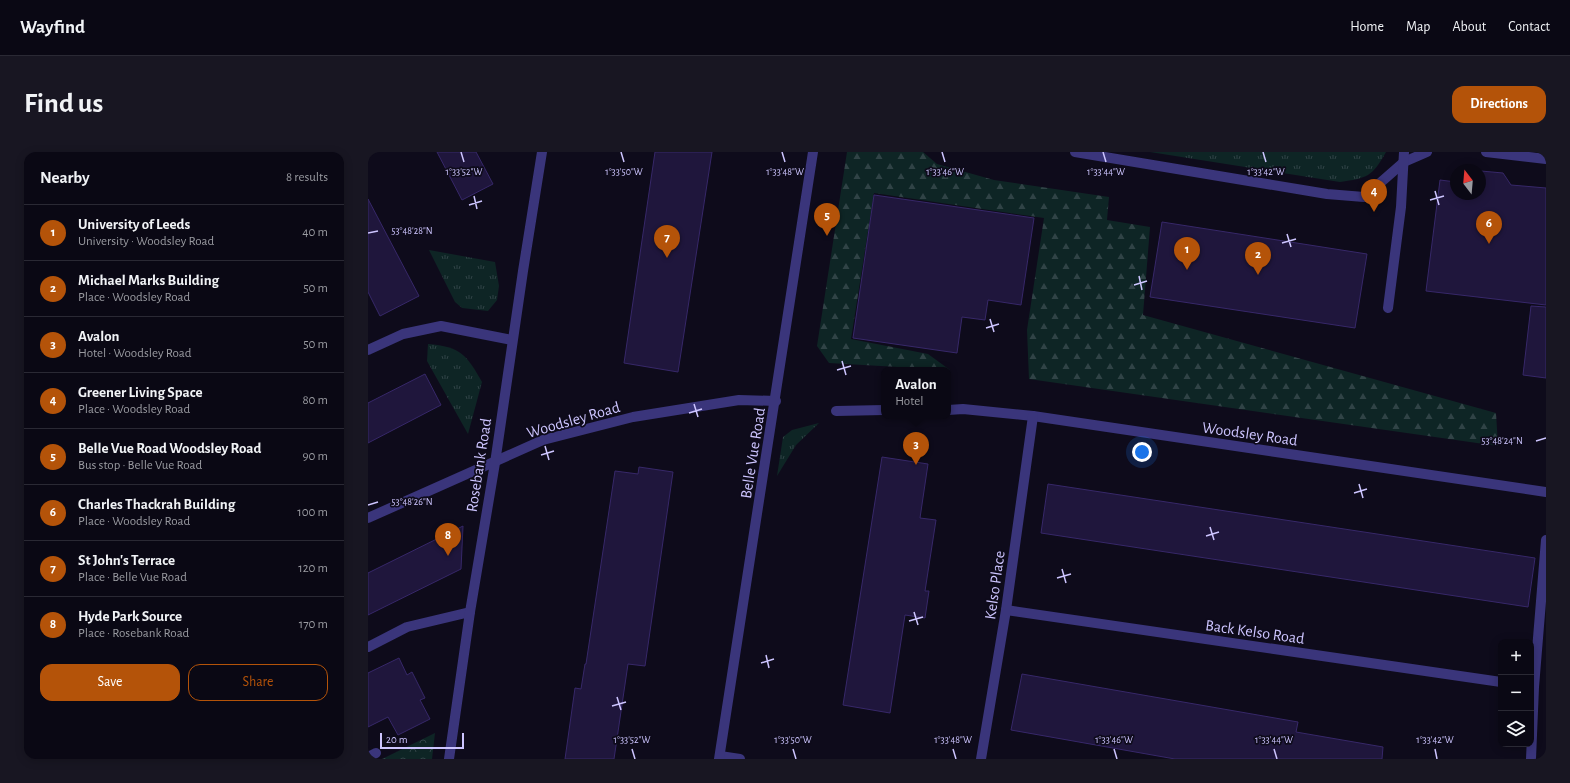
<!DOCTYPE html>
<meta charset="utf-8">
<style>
:root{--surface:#0a0814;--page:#181622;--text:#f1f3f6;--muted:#999aa0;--line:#2a2934;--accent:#b45309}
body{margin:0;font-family:"Alegreya Sans",sans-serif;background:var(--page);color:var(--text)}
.controls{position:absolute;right:12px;bottom:12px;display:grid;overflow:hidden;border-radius:8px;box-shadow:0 2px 10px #0003}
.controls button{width:36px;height:36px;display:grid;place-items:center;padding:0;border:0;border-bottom:1px solid var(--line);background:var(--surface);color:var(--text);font:20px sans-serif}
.compass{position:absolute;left:1082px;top:12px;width:36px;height:36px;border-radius:50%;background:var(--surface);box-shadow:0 2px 10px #0003;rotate:344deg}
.scale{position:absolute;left:12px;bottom:10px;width:84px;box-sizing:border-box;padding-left:4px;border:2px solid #cdc5ff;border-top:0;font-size:11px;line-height:14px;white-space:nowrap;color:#cdc5ff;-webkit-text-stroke:3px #0e0b1b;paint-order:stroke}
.you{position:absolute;left:774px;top:300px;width:14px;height:14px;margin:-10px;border:3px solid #fff;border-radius:50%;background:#1a73e8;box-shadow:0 0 0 6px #1a73e833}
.badge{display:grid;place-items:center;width:26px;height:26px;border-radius:50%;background:var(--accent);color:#fff;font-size:13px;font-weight:700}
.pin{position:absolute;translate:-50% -33px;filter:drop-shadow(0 1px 2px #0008)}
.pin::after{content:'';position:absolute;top:21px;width:14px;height:12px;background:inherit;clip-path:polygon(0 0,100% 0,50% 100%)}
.popup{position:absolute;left:513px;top:215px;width:70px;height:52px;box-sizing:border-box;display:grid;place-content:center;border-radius:8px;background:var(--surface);filter:drop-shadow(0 1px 3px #0005);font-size:13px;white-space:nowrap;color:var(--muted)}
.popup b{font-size:15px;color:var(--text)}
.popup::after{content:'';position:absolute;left:50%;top:100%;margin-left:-8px;border:8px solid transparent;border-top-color:var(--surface)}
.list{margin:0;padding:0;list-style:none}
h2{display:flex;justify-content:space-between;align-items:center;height:52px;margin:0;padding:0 16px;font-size:17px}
h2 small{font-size:13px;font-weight:400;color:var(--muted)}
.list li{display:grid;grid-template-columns:26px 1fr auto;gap:12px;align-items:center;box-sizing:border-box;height:56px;padding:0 16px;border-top:1px solid var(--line)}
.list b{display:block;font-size:15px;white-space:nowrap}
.list p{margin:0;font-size:13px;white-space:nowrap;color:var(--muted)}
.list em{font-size:13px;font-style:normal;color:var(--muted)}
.actions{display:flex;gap:8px;padding:12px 16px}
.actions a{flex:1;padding:9px 0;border:1px solid var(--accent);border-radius:12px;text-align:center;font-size:14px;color:var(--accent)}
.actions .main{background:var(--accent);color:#fff}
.icon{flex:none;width:22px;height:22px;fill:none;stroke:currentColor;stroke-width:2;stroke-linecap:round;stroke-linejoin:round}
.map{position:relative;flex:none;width:1178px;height:607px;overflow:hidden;border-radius:12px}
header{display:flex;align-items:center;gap:24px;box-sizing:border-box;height:56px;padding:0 20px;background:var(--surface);border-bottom:1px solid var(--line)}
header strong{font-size:19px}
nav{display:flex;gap:22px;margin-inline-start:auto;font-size:14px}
.intro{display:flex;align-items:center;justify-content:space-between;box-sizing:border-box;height:96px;padding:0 24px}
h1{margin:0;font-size:28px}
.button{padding:10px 18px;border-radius:12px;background:var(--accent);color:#fff;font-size:14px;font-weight:700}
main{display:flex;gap:24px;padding:0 24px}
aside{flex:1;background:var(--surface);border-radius:12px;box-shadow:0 2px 10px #0003}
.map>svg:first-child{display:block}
</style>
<header>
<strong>Wayfind</strong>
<nav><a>Home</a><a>Map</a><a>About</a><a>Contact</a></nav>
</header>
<div class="intro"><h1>Find us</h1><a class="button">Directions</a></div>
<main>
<aside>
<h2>Nearby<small>8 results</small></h2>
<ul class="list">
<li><span class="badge">1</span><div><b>University of Leeds</b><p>University · Woodsley Road</p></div><em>40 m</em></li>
<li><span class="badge">2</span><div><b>Michael Marks Building</b><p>Place · Woodsley Road</p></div><em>50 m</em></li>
<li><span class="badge">3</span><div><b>Avalon</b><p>Hotel · Woodsley Road</p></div><em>50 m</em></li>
<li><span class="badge">4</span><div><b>Greener Living Space</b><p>Place · Woodsley Road</p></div><em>80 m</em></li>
<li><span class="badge">5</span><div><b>Belle Vue Road Woodsley Road</b><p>Bus stop · Belle Vue Road</p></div><em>90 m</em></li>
<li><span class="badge">6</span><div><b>Charles Thackrah Building</b><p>Place · Woodsley Road</p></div><em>100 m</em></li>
<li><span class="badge">7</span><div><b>St John's Terrace</b><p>Place · Belle Vue Road</p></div><em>120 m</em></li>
<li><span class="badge">8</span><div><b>Hyde Park Source</b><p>Place · Rosebank Road</p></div><em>170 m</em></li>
</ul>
<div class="actions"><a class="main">Save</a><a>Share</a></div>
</aside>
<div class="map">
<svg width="1178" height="607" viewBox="0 0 1178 607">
<defs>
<pattern id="grass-tufts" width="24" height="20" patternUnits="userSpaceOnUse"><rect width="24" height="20" fill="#0e2525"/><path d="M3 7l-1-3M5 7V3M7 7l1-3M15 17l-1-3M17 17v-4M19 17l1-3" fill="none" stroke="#304346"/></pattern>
<pattern id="forest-firs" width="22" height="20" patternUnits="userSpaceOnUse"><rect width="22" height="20" fill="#0e2525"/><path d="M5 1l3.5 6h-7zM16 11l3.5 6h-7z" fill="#304346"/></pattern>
<pattern id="park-crowns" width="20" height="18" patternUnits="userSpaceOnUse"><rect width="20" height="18" fill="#0e2525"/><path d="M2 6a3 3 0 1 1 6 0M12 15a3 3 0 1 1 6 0" fill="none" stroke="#304346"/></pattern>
</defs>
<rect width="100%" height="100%" fill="#0e0b1b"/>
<g fill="url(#grass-tufts)">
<path d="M 782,0 L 1018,0 C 1004,25 999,26 972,30 Z"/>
<path d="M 61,98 L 127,110 L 131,134 L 129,148 L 120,159 L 94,156 L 87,150 Z"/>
<path d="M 60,192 C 93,195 98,202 114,230 L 100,282 L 59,209 Z"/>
<path d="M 451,271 L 428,293 L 409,324 L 415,285 L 424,278 Z"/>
</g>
<path fill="url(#forest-firs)" d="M 479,0 L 555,0 L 569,12 L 626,28 L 741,45 L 739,68 L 782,75 L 775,163 L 1128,261 L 1130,294 L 661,227 L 659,178 L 676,66 L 506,41 L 483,187 L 560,202 L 582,218 L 461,211 L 449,194 Z"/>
<path fill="url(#park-crowns)" d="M 67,581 L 64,607 L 14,607 Z"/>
<g fill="#1f163c" stroke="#372869">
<path d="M 69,0 L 108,0 L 125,32 L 94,48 Z"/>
<path d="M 287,0 L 344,0 L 310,220 L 256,211 Z"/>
<path d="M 1113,19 L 1135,21 L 1143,33 L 1178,36 L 1178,153 L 1058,139 L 1072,28 L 1088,30 L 1088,42 L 1112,42 Z"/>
<path d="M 506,43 L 666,66 L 653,153 L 620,148 L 617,168 L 594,165 L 589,201 L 485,186 Z"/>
<path d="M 0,47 L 51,144 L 12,164 L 0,140 Z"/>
<path d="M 794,70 L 999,102 L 987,176 L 782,145 Z"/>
<path d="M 1163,154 L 1178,155 L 1178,226 L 1155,223 Z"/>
<path d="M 57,222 L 73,253 L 0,291 L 0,251 Z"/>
<path d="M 514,305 L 560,312 L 552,366 L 568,368 L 557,439 L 561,439 L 557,466 L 537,463 L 522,561 L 475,553 Z"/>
<path d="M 271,315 L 305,320 L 277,514 L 260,512 L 246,607 L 197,607 L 207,536 L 213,537 L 217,512 L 218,512 L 247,319 L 270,322 Z"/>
<path d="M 680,332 L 1167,406 L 1160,455 L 673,381 Z"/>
<path d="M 95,374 L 93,417 L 0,463 L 0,421 Z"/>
<path d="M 31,506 L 39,523 L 44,520 L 57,546 L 52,548 L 62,567 L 30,583 L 20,565 L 0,575 L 0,521 Z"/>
<path d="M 654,522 L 930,570 L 928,580 L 1015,595 L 1014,607 L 807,607 L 643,578 Z"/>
</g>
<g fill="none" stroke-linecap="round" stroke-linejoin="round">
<g stroke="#3a357b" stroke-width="10">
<path d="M 707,0 L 959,42 L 996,45 L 1036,10 L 1059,0"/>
<path d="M 1118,0 L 1178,7"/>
<path d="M 1020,156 L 1033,55 L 1036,0"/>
<path d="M 0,198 L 35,182 L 73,174 L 144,188"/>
<path d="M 580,258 L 595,257 L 665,264 L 1178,340"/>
<path d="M 468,259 L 516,258"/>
<path d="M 0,366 L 175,288 L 265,265 L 371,248 L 408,249"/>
<path d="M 638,458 L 1133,530"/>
<path d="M 0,495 L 39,475 L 102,460"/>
<path d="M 352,604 L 372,607"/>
<path d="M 0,605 L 8,601"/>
<path d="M 81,607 L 102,460 L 127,311 L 155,119 L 174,0"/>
<path d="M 351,607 L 445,0"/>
<path d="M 613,607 L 638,458 L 665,264"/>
<path d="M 1163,607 L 1166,535 L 1178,388"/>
</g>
</g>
<path fill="none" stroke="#cdc5ff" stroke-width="1.5" d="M 93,0 L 96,10M 253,0 L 256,10M 414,0 L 417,10M 574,0 L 577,10M 735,0 L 738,10M 895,0 L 898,10M 1067,39 L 1071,53M 106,44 L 109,57M 1062,48 L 1076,44M 101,53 L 114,49M 0,81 L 10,79M 919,82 L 923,95M 914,91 L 928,87M 771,124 L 774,138M 766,133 L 779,129M 622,167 L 626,180M 618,176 L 631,172M 474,209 L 478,223M 469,218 L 483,214M 326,252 L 330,265M 321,261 L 334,257M 1168,289 L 1178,286M 177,294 L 181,308M 173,303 L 186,299M 991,332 L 995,346M 986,341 L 999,337M 0,353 L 10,350M 842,375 L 846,388M 838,384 L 851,380M 694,417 L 698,431M 689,426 L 703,422M 546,460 L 550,473M 541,469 L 555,465M 398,503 L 401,516M 393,511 L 406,507M 249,545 L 253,558M 244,554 L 258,550M 264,597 L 267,607M 425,597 L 428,607M 585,597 L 588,607M 746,597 L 749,607M 906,597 L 909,607M 1067,597 L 1069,607"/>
<g text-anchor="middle" stroke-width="3.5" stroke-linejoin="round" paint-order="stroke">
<g font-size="16" fill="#cdc5ff" stroke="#0e0b1b">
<text transform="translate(205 267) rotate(-16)" y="6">Woodsley Road</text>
<text transform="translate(882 281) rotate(8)" y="6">Woodsley Road</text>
<text transform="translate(384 301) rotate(-81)" y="6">Belle Vue Road</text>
<text transform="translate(110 313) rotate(-81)" y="6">Rosebank Road</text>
<text transform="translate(626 433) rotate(-82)" y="6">Kelso Place</text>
<text transform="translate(887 479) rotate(8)" y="6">Back Kelso Road</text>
</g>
</g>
<g font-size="10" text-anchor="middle" fill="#cdc5ff" stroke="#0e0b1b" stroke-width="3.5" stroke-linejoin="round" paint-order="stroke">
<text x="96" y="23">1°33'52"W</text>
<text x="256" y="23">1°33'50"W</text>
<text x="417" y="23">1°33'48"W</text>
<text x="577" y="23">1°33'46"W</text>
<text x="738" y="23">1°33'44"W</text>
<text x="898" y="23">1°33'42"W</text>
<text x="44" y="82">53°48'28"N</text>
<text x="1134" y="292">53°48'24"N</text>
<text x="44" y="353">53°48'26"N</text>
<text x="264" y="591">1°33'52"W</text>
<text x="425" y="591">1°33'50"W</text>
<text x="585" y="591">1°33'48"W</text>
<text x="746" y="591">1°33'46"W</text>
<text x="906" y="591">1°33'44"W</text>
<text x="1067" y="591">1°33'42"W</text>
</g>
</svg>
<div class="controls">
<button>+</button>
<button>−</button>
<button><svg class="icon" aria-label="layers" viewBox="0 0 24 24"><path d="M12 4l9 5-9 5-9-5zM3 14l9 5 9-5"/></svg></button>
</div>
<svg class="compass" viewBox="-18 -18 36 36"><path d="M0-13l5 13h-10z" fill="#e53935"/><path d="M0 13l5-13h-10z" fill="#999aa0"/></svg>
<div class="scale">20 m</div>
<div class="you"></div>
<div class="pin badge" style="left:819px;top:118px">1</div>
<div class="pin badge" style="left:890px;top:123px">2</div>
<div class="pin badge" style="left:548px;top:313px">3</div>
<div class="popup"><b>Avalon</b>Hotel</div>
<div class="pin badge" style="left:1006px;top:60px">4</div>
<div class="pin badge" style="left:459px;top:84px">5</div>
<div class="pin badge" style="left:1121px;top:92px">6</div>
<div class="pin badge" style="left:299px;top:106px">7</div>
<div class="pin badge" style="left:80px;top:404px">8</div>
</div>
</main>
